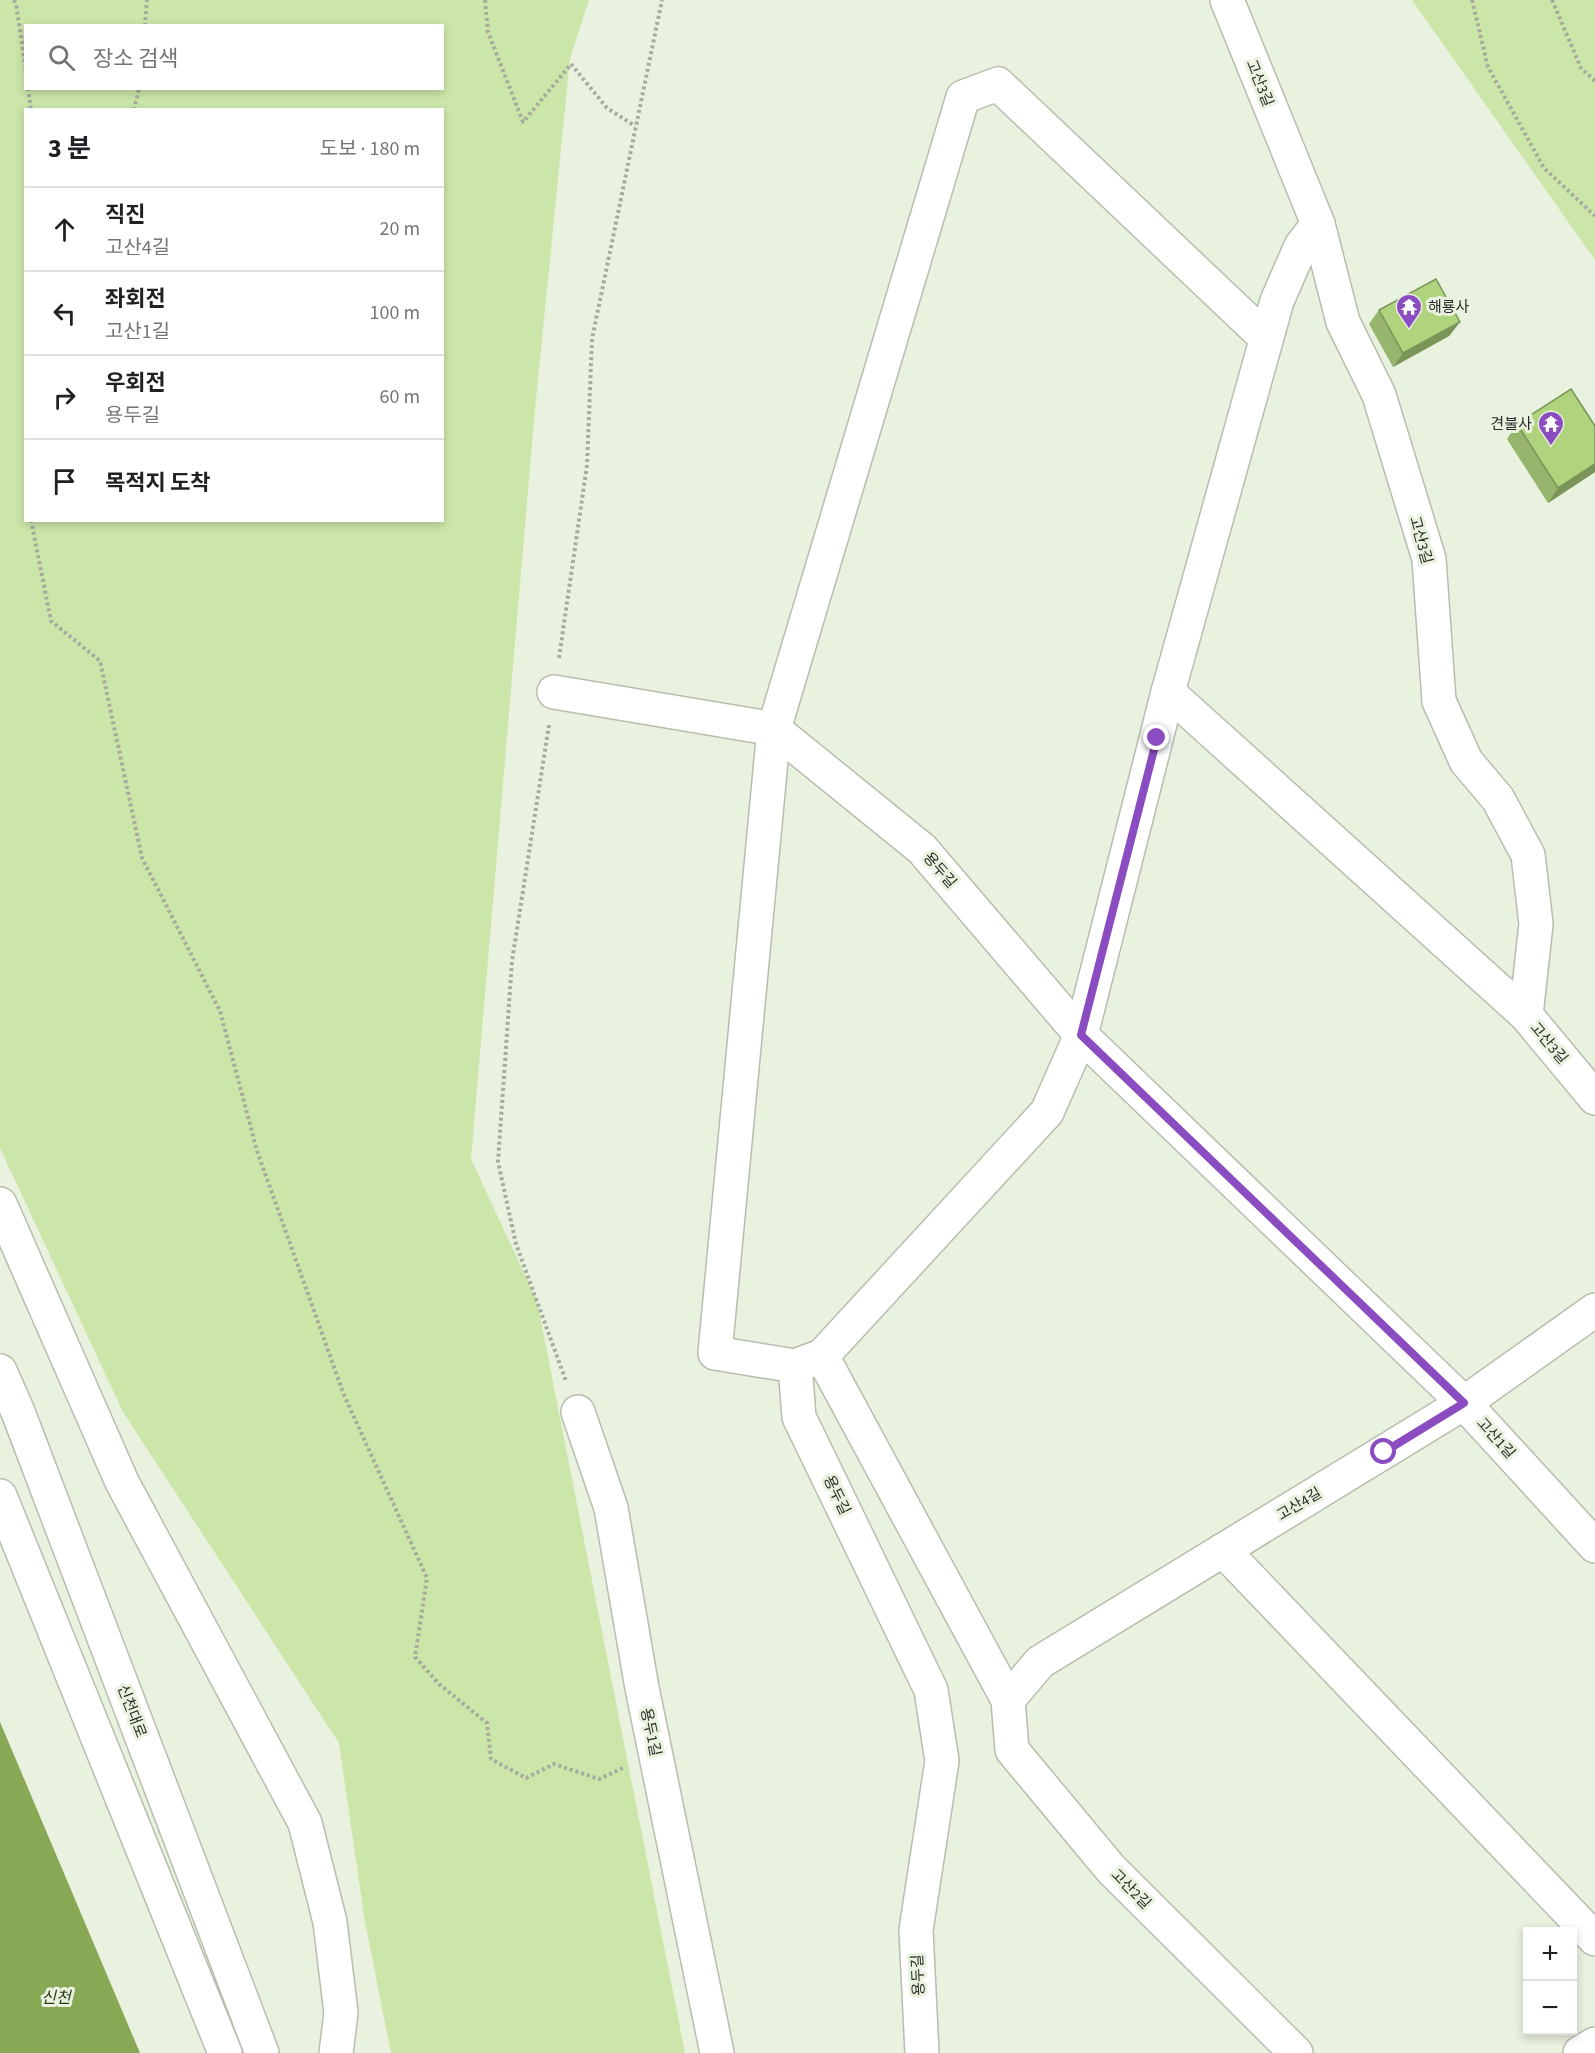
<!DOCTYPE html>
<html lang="ko">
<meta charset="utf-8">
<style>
:root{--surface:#fff;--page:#f6f6f6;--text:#202124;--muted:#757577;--line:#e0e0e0}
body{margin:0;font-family:"Source Sans 3","Noto Sans KR",sans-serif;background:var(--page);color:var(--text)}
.controls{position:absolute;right:18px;bottom:18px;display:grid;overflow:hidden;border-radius:0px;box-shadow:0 3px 9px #0003}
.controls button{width:54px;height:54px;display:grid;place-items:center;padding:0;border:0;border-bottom:2px solid var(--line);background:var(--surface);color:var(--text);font:30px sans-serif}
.stop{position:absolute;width:18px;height:18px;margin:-14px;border:4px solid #8c4cc1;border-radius:50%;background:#fff}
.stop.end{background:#8c4cc1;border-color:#fff;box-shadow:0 2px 6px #0008}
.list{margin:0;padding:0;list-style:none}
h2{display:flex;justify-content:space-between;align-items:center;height:78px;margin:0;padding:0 24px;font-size:26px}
h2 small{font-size:20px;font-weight:400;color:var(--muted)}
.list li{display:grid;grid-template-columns:39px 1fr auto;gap:18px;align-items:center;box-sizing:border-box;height:84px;padding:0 24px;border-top:2px solid var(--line)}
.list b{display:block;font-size:22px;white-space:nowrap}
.list p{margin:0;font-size:20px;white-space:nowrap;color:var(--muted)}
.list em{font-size:20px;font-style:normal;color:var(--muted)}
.icon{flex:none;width:33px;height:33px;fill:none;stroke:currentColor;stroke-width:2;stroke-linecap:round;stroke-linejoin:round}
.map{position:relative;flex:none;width:1595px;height:2053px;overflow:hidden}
.search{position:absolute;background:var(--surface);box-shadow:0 3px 9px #0003;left:24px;top:24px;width:420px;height:66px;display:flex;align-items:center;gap:15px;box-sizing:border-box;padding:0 21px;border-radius:0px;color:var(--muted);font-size:22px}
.panel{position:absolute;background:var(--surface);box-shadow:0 3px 9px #0003;left:24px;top:108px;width:420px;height:414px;border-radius:0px}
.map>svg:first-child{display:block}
</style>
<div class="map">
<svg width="1595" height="2053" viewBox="0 0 1595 2053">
<rect width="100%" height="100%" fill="#e9f1df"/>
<g fill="#cce6a9" fill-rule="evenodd">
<path d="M 0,0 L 589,0 L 570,58 L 534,420 L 471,1159 L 537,1301 L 685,2053 L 391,2053 L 365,1922 L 339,1743 L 123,1412 L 0,1148 ZM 26,26 L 442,26 L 442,88 L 26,88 ZM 26,110 L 442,110 L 442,520 L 26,520 Z"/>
<path d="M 1412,0 L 1595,0 L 1595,260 Z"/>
</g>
<path fill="#88a855" d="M 0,1722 L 140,2053 L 0,2053 Z"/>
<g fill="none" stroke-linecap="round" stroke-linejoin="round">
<defs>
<g id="minor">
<path d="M 1227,0 L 1318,224 L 1343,322 L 1379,395 L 1429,559 L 1439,701 L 1466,761 L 1498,799 L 1528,855 L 1536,924 L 1526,1015"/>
<path d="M 554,692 L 774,729 L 922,849 L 1081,1035 L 1464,1403 L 1595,1546"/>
<path d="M 1168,692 L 1526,1015 L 1595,1098"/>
<path d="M 822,1356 L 1008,1700 L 1012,1750 L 1111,1869 L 1296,2053"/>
<path d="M 795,1366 L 715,1353 L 774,729 L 963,97 L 998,84 L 1266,338"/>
<path d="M 578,1412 L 611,1508 L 642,1688 L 717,2053"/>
<path d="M 1223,1550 L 1595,1939"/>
<path d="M 1008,1700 L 1040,1662 L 1464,1403 L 1595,1310"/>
<path d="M 922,2053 L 916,1930 L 942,1761 L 931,1690 L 799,1417 L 795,1366 L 822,1356 L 1047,1112 L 1081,1035 L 1168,692 L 1277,301 L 1301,246 L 1318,224"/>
<path d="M 1580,2053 L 1595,2044"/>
</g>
<g id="highway">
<path d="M 0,1204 L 122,1482 L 305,1823 L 330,1922 L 341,2013 L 336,2053"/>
<path d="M 0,1371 L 18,1412 L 262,2053"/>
<path d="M 0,1496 L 225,2053"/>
</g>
</defs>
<use href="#minor" stroke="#b7beae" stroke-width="36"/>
<use href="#highway" stroke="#b7beae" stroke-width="36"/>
<g stroke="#a5ac9e" stroke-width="4" stroke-dasharray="3 3" stroke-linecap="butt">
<path d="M 14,0 L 16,4 L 26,69"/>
<path d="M 485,0 L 488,32 L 523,122 L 571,64 L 607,108 L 635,126"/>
<path d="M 1472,0 L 1488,67 L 1544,168 L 1595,216"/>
<path d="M 1552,0 L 1581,68 L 1595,81"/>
<path d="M 145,26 L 147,0"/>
<path d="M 28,88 L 31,110"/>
<path d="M 134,110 L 139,88"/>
<path d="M 31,520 L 51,621 L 100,661 L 142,858 L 220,1011 L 257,1151 L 344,1395 L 427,1578 L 415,1657 L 439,1684 L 487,1723 L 491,1759 L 526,1778 L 554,1764 L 599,1779 L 625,1767"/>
<path d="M 559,658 L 587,465 L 592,339 L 662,0"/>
<path d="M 549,725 L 512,961 L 498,1162 L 516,1244 L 566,1381"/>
</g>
<use href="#minor" stroke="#fff" stroke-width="33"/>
<use href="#highway" stroke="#fff" stroke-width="33"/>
</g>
<g fill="#97b56c">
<path d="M 1379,310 L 1460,322 L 1449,336 L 1393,367 L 1369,324 Z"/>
<path d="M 1517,424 L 1595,426 L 1595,472 L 1548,503 L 1507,439 Z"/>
</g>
<g fill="#7b9458">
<path d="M 1460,322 L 1449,336 L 1393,367 L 1403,353 Z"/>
<path d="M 1595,464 L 1595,472 L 1548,503 L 1558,488 Z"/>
</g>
<g fill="#b0d37e" stroke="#7b9458" stroke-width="1.5">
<path d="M 1436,279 L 1460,322 L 1403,353 L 1379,310 Z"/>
<path d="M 1571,389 L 1595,426 L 1595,464 L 1558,488 L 1517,424 Z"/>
</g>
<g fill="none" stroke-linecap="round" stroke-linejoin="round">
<path stroke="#8c4cc1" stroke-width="8" d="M 1157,738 L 1081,1035 L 1464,1403 L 1384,1452"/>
</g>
<defs>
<symbol id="temple-pin" viewBox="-11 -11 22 30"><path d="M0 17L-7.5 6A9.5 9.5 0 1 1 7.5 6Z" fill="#8c4cc1" stroke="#e9f1df"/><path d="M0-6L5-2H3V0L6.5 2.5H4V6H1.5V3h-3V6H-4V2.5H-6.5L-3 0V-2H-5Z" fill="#fff"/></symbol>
</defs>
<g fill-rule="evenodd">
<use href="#temple-pin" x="1394" y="292" width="30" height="40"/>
<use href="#temple-pin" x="1536" y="409" width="30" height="40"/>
</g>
<g text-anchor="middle" stroke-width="6" stroke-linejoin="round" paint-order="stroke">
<g font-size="15" fill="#292c26" stroke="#e9f1df">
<text transform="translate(1260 83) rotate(68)" y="5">고산3길</text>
<text transform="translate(1421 540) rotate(75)" y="5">고산3길</text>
<text transform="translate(940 870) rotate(49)" y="5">용두길</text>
<text transform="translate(1549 1043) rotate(50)" y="5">고산3길</text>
<text transform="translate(1496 1438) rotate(48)" y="5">고산1길</text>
<text transform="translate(837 1495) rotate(64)" y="5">용두길</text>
<text transform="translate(1299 1504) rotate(-31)" y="5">고산4길</text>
<text transform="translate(132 1711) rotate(69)" y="5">신천대로</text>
<text transform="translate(651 1732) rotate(78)" y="5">용두1길</text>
<text transform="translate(1131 1889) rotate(45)" y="5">고산2길</text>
<text transform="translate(918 1975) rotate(-93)" y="5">용두길</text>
</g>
<g font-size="15" fill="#292c26" stroke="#e9f1df" text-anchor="start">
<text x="1428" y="312">해룡사</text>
<text x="1532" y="429" text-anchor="end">견불사</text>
</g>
<g font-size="16" font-style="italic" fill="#2d3b17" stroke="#e9f1df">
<text x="56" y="2003">신천</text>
</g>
</g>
</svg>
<div class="controls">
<button>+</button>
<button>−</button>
</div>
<div class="stop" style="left:1384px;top:1452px"></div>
<div class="stop end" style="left:1157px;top:738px"></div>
<div class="search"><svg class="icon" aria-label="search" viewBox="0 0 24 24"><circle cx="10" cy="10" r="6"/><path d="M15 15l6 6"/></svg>장소 검색</div>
<section class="panel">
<h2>3 분<small>도보 · 180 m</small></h2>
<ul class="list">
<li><svg class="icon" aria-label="ahead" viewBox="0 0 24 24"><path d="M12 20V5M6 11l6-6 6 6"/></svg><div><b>직진</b><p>고산4길</p></div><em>20 m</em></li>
<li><svg class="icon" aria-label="left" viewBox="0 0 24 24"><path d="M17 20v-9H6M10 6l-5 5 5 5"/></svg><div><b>좌회전</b><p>고산1길</p></div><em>100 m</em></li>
<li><svg class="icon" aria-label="right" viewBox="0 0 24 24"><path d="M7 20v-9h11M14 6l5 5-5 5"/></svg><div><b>우회전</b><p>용두길</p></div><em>60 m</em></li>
<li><svg class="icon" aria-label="arrive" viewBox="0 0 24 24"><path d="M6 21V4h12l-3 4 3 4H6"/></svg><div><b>목적지 도착</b></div></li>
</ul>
</section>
</div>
